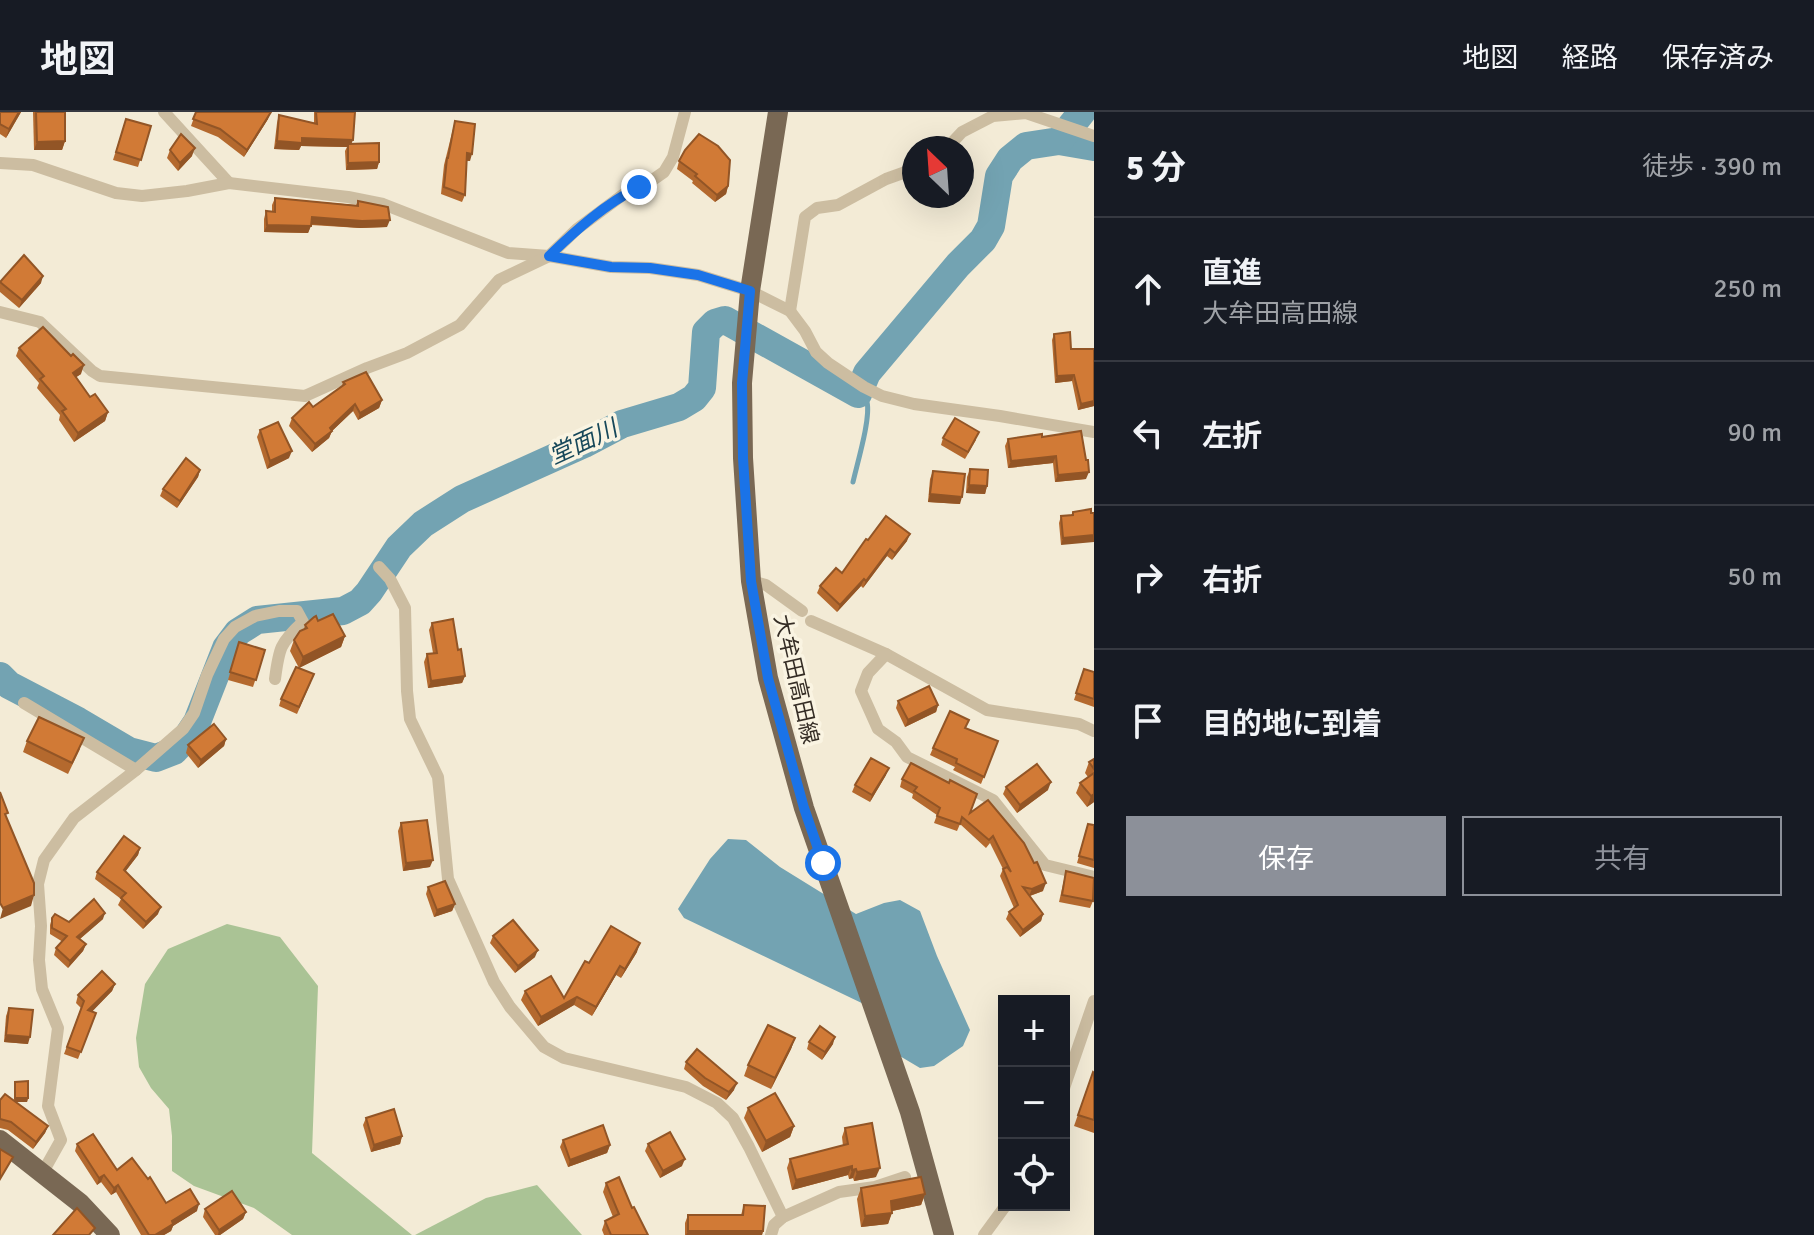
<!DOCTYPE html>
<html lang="ja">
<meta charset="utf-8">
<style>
:root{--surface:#171b24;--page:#242831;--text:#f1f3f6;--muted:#9ea1a6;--line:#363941;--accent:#8c9099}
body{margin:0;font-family:Signika,"Noto Sans JP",sans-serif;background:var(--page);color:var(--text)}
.controls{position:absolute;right:24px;bottom:24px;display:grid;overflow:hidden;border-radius:0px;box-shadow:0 8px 32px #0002}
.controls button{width:72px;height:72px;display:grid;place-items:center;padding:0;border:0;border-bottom:2px solid var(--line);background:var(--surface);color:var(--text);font:40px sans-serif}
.compass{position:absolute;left:902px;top:24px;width:72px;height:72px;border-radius:50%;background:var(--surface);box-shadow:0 8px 32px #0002;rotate:335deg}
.stop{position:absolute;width:24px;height:24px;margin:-18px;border:6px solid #1a73e8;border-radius:50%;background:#fff}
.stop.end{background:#1a73e8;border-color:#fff;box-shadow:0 2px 8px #0008}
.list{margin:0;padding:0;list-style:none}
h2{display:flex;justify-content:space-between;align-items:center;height:104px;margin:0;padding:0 32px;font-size:34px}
h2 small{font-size:26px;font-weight:400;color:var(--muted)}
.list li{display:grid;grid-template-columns:52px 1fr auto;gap:24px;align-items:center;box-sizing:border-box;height:144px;padding:0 32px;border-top:2px solid var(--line)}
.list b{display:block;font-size:30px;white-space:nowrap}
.list p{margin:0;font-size:26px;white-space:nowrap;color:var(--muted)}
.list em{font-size:26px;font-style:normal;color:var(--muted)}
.actions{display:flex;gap:16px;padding:24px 32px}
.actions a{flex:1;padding:18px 0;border:2px solid var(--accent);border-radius:0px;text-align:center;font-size:28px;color:var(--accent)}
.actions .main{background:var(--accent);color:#fff}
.icon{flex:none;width:44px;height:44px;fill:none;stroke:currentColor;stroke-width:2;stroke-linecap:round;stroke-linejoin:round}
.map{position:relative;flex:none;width:1094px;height:1123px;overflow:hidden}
header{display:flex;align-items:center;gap:48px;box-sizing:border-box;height:112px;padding:0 40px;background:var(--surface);border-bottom:2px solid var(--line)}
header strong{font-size:38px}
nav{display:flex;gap:44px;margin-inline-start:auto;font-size:28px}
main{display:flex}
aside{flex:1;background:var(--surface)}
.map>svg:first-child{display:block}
</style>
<header>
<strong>地図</strong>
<nav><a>地図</a><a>経路</a><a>保存済み</a></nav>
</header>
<main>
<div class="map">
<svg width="1094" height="1123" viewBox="0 0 1094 1123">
<rect width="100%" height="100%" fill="#f3ebd6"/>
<g fill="#aac395">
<path d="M 227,812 L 280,825 L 318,874 L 312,1041 L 412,1123 L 292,1123 L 254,1096 L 194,1074 L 172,1059 L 172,1024 L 169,997 L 151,976 L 139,955 L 136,926 L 145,872 L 168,837 Z"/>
<path d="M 537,1073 L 582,1123 L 415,1123 L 486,1086 Z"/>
</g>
<path fill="#73a3b2" d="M 728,727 L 746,728 L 780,755 L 856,802 L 884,791 L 900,788 L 920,799 L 937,844 L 970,918 L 963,934 L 934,954 L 920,956 L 893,940 L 870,895 L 684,806 L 678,797 L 710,747 Z"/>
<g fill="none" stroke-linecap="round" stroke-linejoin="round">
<path stroke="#73a3b2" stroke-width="5" d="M 853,370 C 857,352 871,306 867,290 C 866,284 863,284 858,282"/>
<g stroke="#73a3b2" stroke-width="28">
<path d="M 1059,29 L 1094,35"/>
<path d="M 0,564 L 9,573 L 78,609 L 129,639 L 156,646 L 174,639 L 187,625 L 197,610 L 226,536 L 238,520 L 257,508 L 343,499 L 360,490 L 369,480 L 399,435 L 423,412 L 462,387 L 584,332 L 622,312 L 679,295 L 694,286 L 702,276 L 706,220 L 715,211 L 725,208 L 858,282 L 867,261 L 958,153 L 983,128 L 991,114 L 999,64 L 1010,47 L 1026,34 L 1059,29 L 1082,0"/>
</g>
<g stroke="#ccbda1" stroke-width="12">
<path d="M 164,0 L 229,71"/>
<path d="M 947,36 L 962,20 L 993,4 L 1026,1 L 1094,24"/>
<path d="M 0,51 L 33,53 L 116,81 L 142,84 L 187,79 L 229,71 L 348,85 L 383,92 L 508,141 L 549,144 L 611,155 L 650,156 L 698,163 L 750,179 L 790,199 L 805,219 L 816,240 L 828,251 L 864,275 L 882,284 L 914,292 L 1000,304 L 1094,320"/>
<path d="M 790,199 L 805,105 L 817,96 L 838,93 L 886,67 L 914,57"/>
<path d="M 0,200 L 40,210 L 92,259 L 100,264 L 305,284 L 367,256 L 407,241 L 460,213 L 499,168 L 549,144 L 577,117 L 624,82 L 654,67 L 664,60 L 673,45 L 685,0"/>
<path d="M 379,455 L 390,467 L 405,496 L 407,579 L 410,607 L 438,665 L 448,767 L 494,870 L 510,895 L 544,935 L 564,946 L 686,975 L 717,991 L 733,1006 L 749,1035 L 783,1105"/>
<path d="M 751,469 L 766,473 L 802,499"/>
<path d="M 811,509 L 886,542 L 987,598 L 1079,612 L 1094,619"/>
<path d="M 886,542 L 868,561 L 861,579 L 878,617 L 896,630 L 907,645 L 993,688 L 1045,753 L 1094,765"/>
<path d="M 24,591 L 136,658"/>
<path d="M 1064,976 L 1094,889"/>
<path d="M 43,1060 L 61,1028 L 48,994 L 58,916 L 42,877 L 39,848 L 41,814 L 38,772 L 44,748 L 74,706 L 136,658 L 183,617 L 194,601 L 207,563 L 224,527 L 235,515 L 255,504 L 279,499 L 297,499 L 303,510 C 280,531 279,536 275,567"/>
<path d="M 771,1123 L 774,1113 L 783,1105 L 839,1080 L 875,1075 L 905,1065"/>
<path d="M 984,1123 L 1006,1093"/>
</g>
<g stroke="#796854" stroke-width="20">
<path d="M 778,0 L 750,179 L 742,271 L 743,346 L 751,469 L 768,566 L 804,696 L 910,1000 L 944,1123"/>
<path d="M 0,1028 L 80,1091 L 110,1123"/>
</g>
</g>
<g fill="#b4692e">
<path d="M 0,0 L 21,0 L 6,26 L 0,22 Z"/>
<path d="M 33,0 L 65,0 L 65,29 L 62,38 L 34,38 Z"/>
<path d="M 196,0 L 268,7 L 244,45 L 218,25 L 191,14 Z"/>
<path d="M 314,0 L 355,0 L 351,32 L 379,50 L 377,57 L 346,58 L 345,39 L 347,35 L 301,34 L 299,38 L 274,37 L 277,11 L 279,3 L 314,11 Z"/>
<path d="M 126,7 L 151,14 L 138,55 L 113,48 Z"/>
<path d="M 455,9 L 470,49 L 467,49 L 465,83 L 462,90 L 441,82 L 444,53 Z"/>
<path d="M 170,38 L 192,44 L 178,59 L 167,46 Z"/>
<path d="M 679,49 L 728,74 L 726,82 L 715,90 L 692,71 L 693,69 L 677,57 Z"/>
<path d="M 275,86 L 356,93 L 358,89 L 387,115 L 360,116 L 311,113 L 308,121 L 264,120 L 264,107 L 266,99 L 272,100 L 272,93 Z"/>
<path d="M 0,170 L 41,171 L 19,196 L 0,180 Z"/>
<path d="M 1054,222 L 1071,237 L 1094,237 L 1094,294 L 1078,298 L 1072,269 L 1055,271 L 1052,228 Z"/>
<path d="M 19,236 L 71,244 L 81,262 L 76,265 L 90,285 L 108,300 L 105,309 L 74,330 L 59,308 L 60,303 L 37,276 L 39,271 L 16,244 Z"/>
<path d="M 343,270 L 382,288 L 379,296 L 358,308 L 353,299 L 332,319 L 329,326 L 312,340 L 289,314 L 292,306 L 313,295 L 342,274 Z"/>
<path d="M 260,318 L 289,346 L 267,357 L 257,325 Z"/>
<path d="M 1042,325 L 1086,367 L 1055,370 L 1053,351 L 1008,356 L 1005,334 L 1008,327 Z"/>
<path d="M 943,326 L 976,328 L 965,347 L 941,333 Z"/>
<path d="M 970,357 L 987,374 L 985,382 L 966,381 L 967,365 Z"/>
<path d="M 200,358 L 198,365 L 177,396 L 160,384 L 163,377 Z"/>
<path d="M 933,359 L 960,392 L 928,390 L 930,367 Z"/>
<path d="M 1091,397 L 1061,433 L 1059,411 L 1061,404 L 1071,403 L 1073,400 Z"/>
<path d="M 868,428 L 907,429 L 892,448 L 887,444 L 863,476 L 861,474 L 837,500 L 817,481 L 820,474 L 842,461 Z"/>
<path d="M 318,509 L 345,524 L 341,535 L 299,556 L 290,539 L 294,528 L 304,517 L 305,513 Z"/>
<path d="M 432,511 L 458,538 L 465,564 L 462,571 L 428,576 L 424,550 L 427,542 L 433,541 L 429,518 Z"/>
<path d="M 239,530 L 265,538 L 253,575 L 228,568 Z"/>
<path d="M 1084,557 L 1094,560 L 1094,595 L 1074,588 Z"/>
<path d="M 311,570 L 297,602 L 279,594 L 281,587 Z"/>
<path d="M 898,589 L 938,593 L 936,600 L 905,615 L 896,596 Z"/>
<path d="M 966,616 L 998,629 L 981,672 L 953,658 L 955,655 L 930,643 L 933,636 Z"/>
<path d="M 226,627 L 224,634 L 198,656 L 186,641 L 188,633 Z"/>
<path d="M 27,629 L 80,637 L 68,662 L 23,640 Z"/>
<path d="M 1094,647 L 1094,690 L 1087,695 L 1076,681 L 1080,671 L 1088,665 L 1085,661 L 1089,650 Z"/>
<path d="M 886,663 L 870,690 L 852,680 L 855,673 Z"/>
<path d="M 902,667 L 970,701 L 988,688 L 1043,779 L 1030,784 L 1043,802 L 1041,809 L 1020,825 L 1006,807 L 1009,800 L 1014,796 L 1000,764 L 1003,757 L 990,731 L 986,736 L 960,712 L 957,719 L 934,711 L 937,703 L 912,686 L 913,682 L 900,675 Z"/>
<path d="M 1006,675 L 1048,678 L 1017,701 L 1003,682 Z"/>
<path d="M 401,711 L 430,755 L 403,759 L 398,719 Z"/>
<path d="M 1094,713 L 1094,756 L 1077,751 L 1086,719 Z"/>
<path d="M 140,736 L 138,743 L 125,760 L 158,802 L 143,817 L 118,793 L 121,787 L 95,767 L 97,760 Z"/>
<path d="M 1066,759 L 1093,789 L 1090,796 L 1059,790 Z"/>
<path d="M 428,775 L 455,792 L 452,799 L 434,805 L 426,782 Z"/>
<path d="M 52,806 L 69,810 L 103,807 L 80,827 L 86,832 L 83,839 L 68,856 L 54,843 L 56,836 L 63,830 L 50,822 L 50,813 Z"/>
<path d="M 493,824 L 535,845 L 515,861 L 490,831 Z"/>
<path d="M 637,840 L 621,866 L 616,863 L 592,904 L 574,893 L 538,914 L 521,888 L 525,879 L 564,886 L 589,851 Z"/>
<path d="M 115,872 L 112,879 L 92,899 L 96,901 L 78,947 L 64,942 L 81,896 L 76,891 L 78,883 Z"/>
<path d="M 9,896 L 28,932 L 4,930 L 6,904 Z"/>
<path d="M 795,926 L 791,937 L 771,977 L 744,964 L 748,953 Z"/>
<path d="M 809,930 L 833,932 L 822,948 L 807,937 Z"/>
<path d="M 686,950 L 734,978 L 726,988 L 703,974 L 684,957 Z"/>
<path d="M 1093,960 L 1094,961 L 1094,1021 L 1074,1014 Z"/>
<path d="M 15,970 L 28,986 L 27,990 L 16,990 L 48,1014 L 45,1021 L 33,1037 L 8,1018 L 0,1016 L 0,988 L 14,989 L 14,973 Z"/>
<path d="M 748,996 L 794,1014 L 790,1025 L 762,1040 L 744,1006 Z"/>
<path d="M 366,1006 L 402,1024 L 400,1032 L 371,1040 L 363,1013 Z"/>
<path d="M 845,1016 L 876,1065 L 854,1069 L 853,1066 L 849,1067 L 848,1063 L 792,1078 L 787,1056 L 790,1047 L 843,1034 L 842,1025 Z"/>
<path d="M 563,1028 L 610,1033 L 607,1041 L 568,1055 L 560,1035 Z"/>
<path d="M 77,1032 L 166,1091 L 197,1099 L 173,1114 L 171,1119 L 164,1123 L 141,1123 L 116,1080 L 111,1083 L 101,1070 L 97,1073 L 75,1039 Z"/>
<path d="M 648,1032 L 682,1054 L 660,1066 L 645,1039 Z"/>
<path d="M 606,1071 L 632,1096 L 648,1123 L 604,1123 L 602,1118 L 605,1109 L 613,1105 L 603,1080 Z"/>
<path d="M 861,1076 L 925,1082 L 921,1093 L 892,1099 L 888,1112 L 861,1115 L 857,1087 Z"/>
<path d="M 744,1093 L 763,1119 L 762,1123 L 685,1123 L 685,1111 L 688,1103 L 741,1103 Z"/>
<path d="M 205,1097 L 246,1100 L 243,1107 L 220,1123 L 215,1123 L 203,1105 Z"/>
</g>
<g fill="#925526">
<path d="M 19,0 L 21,0 L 6,26 L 9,17 Z"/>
<path d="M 271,0 L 268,7 L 244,45 L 247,38 Z"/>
<path d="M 302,26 L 353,28 L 350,35 L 348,32 L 347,35 L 301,34 L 299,38 L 274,37 L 277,29 Z"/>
<path d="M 65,29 L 62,38 L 34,38 L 37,30 Z"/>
<path d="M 195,36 L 192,44 L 178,59 L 180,51 Z"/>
<path d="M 467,41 L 472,42 L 470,49 L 465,48 Z"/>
<path d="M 379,50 L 377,57 L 346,58 L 348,51 Z"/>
<path d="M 728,74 L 726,82 L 715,90 L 717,83 Z"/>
<path d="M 312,105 L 390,108 L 387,115 L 360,116 L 309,112 Z"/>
<path d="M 267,113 L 311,114 L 308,121 L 264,120 Z"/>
<path d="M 43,164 L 41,171 L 19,196 L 22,188 Z"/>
<path d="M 84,253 L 81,262 L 69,270 L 73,261 Z"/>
<path d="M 1074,263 L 1072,269 L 1055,271 L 1057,264 Z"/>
<path d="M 382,288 L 379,296 L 358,308 L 360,301 Z"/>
<path d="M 1094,289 L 1094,294 L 1078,298 L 1081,292 Z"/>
<path d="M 355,292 L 353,299 L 332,319 L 329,326 L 312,340 L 315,332 Z"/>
<path d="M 108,300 L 105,309 L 74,330 L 78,321 Z"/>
<path d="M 292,339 L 289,346 L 267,357 L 270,349 Z"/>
<path d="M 1056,344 L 1053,351 L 1008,356 L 1011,349 Z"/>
<path d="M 200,358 L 198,365 L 177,396 L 180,389 Z"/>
<path d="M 1089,360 L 1086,367 L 1055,370 L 1058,363 Z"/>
<path d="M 969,373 L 987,374 L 985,382 L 966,381 Z"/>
<path d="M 930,382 L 962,385 L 960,392 L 928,390 Z"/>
<path d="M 910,422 L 907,429 L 892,448 L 895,441 Z"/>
<path d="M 1094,423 L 1094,430 L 1061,433 L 1063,426 Z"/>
<path d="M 890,437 L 887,444 L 863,476 L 866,469 Z"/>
<path d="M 864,467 L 861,474 L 837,500 L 840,493 Z"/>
<path d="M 345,524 L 341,535 L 299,556 L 303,545 Z"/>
<path d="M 465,564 L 462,571 L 428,576 L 431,569 Z"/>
<path d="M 938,593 L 936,600 L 905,615 L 908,608 Z"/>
<path d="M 226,627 L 224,634 L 198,656 L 201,648 Z"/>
<path d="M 889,656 L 886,663 L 870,690 L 872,683 Z"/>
<path d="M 1051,670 L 1048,678 L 1017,701 L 1020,693 Z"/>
<path d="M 1094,682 L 1094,690 L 1087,695 L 1091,684 Z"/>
<path d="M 140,736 L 138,743 L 121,765 L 124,758 Z"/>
<path d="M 433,748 L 430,755 L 403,759 L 406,751 Z"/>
<path d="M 1046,771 L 1043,779 L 1029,784 L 1032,777 Z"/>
<path d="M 34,783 L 31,794 L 0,807 L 3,796 Z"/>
<path d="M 455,792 L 452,799 L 434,805 L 437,798 Z"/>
<path d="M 161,795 L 158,802 L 143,817 L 146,810 Z"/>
<path d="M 105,801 L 103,807 L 75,831 L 77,825 Z"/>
<path d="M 1043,802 L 1041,809 L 1020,825 L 1023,818 Z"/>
<path d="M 640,831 L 637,840 L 621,866 L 625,857 Z"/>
<path d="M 86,832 L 83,839 L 68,856 L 70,849 Z"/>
<path d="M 538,838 L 535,845 L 515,861 L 518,854 Z"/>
<path d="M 620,854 L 616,863 L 592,904 L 596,895 Z"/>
<path d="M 115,872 L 112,879 L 86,906 L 88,898 Z"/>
<path d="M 577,885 L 574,893 L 538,914 L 541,905 Z"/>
<path d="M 6,923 L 30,925 L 28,932 L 4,930 Z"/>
<path d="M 835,925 L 833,932 L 822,948 L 825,940 Z"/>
<path d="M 795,926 L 791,937 L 771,977 L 775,966 Z"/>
<path d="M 737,971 L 734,978 L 726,988 L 729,980 Z"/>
<path d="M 15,986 L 28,986 L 27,990 L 14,990 Z"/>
<path d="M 48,1014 L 45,1021 L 33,1037 L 36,1030 Z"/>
<path d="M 794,1014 L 790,1025 L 762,1040 L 766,1029 Z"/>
<path d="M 402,1024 L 400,1032 L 371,1040 L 374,1033 Z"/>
<path d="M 610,1033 L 607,1041 L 568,1055 L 570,1048 Z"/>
<path d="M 685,1047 L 682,1054 L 660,1066 L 663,1059 Z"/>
<path d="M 852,1054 L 848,1063 L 792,1078 L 796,1068 Z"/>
<path d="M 880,1056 L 876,1065 L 854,1069 L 857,1060 Z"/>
<path d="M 856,1057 L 853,1066 L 849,1067 L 852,1058 Z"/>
<path d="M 104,1063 L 101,1070 L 97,1073 L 99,1066 Z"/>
<path d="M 118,1073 L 116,1080 L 111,1083 L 114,1076 Z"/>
<path d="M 925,1082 L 921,1093 L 887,1100 L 891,1089 Z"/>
<path d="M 199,1092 L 197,1099 L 173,1114 L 171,1119 L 164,1123 L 155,1123 L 172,1109 Z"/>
<path d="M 246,1100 L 243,1107 L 220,1123 L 218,1123 L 219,1118 Z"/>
<path d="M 892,1101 L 888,1112 L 861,1115 L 865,1104 Z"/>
<path d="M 688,1119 L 763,1119 L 762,1123 L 686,1123 Z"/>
</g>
<g fill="#d17a36" stroke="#925526" stroke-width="2">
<path d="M 0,0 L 19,0 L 9,17 L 0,12 Z"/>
<path d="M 36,0 L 65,0 L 65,29 L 37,30 Z"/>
<path d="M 196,0 L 271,0 L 247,38 L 220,17 L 193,7 Z"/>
<path d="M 316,0 L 355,0 L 353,28 L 302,26 L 302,31 L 277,29 L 279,3 L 317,12 Z"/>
<path d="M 126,7 L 151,14 L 141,48 L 116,40 Z"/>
<path d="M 455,9 L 475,12 L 472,42 L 467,41 L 465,83 L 444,75 L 447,46 L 448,46 Z"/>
<path d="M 181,22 L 195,36 L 180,51 L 170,38 Z"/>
<path d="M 699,22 L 718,34 L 730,48 L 728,74 L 717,83 L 695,64 L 697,62 L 679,49 L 685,38 Z"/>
<path d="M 379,31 L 379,50 L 348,51 L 348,32 Z"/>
<path d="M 275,86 L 358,94 L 358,89 L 388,95 L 390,108 L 362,109 L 312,105 L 311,114 L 267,113 L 266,99 L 275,100 Z"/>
<path d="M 24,143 L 43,164 L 22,188 L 0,170 Z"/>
<path d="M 43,215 L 71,244 L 73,242 L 84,253 L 73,261 L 90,285 L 95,282 L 108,300 L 78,321 L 62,299 L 66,297 L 40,267 L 44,264 L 19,236 Z"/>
<path d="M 1070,220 L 1071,237 L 1094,237 L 1094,289 L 1081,292 L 1074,263 L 1057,264 L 1054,222 Z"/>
<path d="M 366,260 L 382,288 L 360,301 L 355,292 L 330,316 L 332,319 L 315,332 L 292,306 L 309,290 L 313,295 L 345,272 L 343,270 Z"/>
<path d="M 955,306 L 979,320 L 968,340 L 943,326 Z"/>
<path d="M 278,310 L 292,339 L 270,349 L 260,318 Z"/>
<path d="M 1081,319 L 1086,348 L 1088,348 L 1089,360 L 1058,363 L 1056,344 L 1011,349 L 1008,327 L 1042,322 L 1042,325 Z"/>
<path d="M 186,346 L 200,358 L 180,389 L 163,377 Z"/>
<path d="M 970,357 L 988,358 L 987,374 L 969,373 Z"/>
<path d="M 933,359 L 965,362 L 962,385 L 930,382 Z"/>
<path d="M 1091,397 L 1091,401 L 1094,401 L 1094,423 L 1063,426 L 1061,404 L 1073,403 L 1073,400 Z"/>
<path d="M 886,404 L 910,422 L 895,441 L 890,437 L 866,469 L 864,467 L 840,493 L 820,474 L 836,456 L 842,461 L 866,427 L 868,428 Z"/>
<path d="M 333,502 L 345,524 L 303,545 L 294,528 L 300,519 L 307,516 L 305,513 L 314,505 L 316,504 L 318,509 Z"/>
<path d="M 453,507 L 458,538 L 461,537 L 465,564 L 431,569 L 427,542 L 437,541 L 432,511 Z"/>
<path d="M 239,530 L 265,538 L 256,568 L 230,560 Z"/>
<path d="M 296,555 L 314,562 L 299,595 L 281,587 Z"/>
<path d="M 1084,557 L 1094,560 L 1094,587 L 1076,581 Z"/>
<path d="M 929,574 L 938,593 L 908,608 L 898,589 Z"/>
<path d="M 950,599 L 969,608 L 965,616 L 998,629 L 984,665 L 956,651 L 957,647 L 933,636 Z"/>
<path d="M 39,605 L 84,626 L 72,651 L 27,629 Z"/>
<path d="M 214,612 L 226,627 L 201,648 L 188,633 Z"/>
<path d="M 871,646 L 889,656 L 872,683 L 855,673 Z"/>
<path d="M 1094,647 L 1094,657 L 1089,650 Z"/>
<path d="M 911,651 L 949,671 L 950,668 L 977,682 L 970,701 L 988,688 L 1024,731 L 1034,751 L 1037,750 L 1046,771 L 1032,777 L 1023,775 L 1043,802 L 1023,818 L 1009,800 L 1018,793 L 1003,757 L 1007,755 L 1011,760 L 993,724 L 989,728 L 962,705 L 960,712 L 937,704 L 940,696 L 914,679 L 917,675 L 902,667 Z"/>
<path d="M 1037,652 L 1051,670 L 1020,693 L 1006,675 Z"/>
<path d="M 1094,661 L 1094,682 L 1091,684 L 1080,671 Z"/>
<path d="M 0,680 L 8,701 L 5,702 L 34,771 L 34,783 L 3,796 L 0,791 Z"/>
<path d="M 427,708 L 433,748 L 406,751 L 401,711 Z"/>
<path d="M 1088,712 L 1094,713 L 1094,748 L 1079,744 Z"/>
<path d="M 124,724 L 140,736 L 124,758 L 161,795 L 146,810 L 121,786 L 126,781 L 97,760 Z"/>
<path d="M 1066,759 L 1094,766 L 1093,789 L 1062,783 Z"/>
<path d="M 445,769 L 455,792 L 437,798 L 428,775 Z"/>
<path d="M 94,787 L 105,801 L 77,825 L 86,832 L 70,849 L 56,836 L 67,824 L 52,816 L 52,806 L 55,802 L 69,810 Z"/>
<path d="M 513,808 L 538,838 L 518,854 L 493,824 Z"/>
<path d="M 611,814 L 640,831 L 625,857 L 620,854 L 596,895 L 577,885 L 541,905 L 525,879 L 551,864 L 564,886 L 585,849 L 589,851 Z"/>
<path d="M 102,859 L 115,872 L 88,898 L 96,901 L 81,940 L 67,935 L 84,889 L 78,883 Z"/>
<path d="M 9,896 L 33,898 L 30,925 L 6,923 Z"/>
<path d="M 768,913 L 795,926 L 775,966 L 748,953 Z"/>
<path d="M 820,914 L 835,925 L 825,940 L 809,930 Z"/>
<path d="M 697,937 L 737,971 L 729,980 L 705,966 L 686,950 Z"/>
<path d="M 1093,960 L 1094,961 L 1094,1008 L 1078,1003 Z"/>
<path d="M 28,969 L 28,986 L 15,986 L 15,970 Z"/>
<path d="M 775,981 L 794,1014 L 766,1029 L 748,996 Z"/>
<path d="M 5,982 L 48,1014 L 36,1030 L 11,1010 L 0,1007 L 0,988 Z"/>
<path d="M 394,997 L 402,1024 L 374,1033 L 366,1006 Z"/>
<path d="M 872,1011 L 880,1056 L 857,1060 L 856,1057 L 852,1058 L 852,1054 L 796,1068 L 790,1047 L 848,1032 L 845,1016 Z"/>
<path d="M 603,1013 L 610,1033 L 570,1048 L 563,1028 Z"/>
<path d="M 670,1020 L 685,1047 L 663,1059 L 648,1032 Z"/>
<path d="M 93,1022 L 117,1058 L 132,1046 L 148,1067 L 150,1065 L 166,1091 L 190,1077 L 199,1092 L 172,1109 L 173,1112 L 155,1123 L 149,1123 L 118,1073 L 114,1076 L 104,1063 L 99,1066 L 77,1032 Z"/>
<path d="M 0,1037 L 13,1045 L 0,1067 Z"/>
<path d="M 619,1065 L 632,1096 L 634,1095 L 648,1123 L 611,1123 L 605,1109 L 619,1102 L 606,1071 Z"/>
<path d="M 921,1065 L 925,1082 L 891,1089 L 892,1101 L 865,1104 L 861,1076 Z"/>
<path d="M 232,1079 L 246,1100 L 219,1118 L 205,1097 Z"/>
<path d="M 744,1093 L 765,1094 L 763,1119 L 688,1119 L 688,1103 L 743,1103 Z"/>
<path d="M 77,1096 L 95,1116 L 89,1123 L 53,1123 Z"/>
</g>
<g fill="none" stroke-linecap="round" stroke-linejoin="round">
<path stroke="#1a73e8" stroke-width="10" d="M 639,75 C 605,92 576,118 549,144 L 611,155 L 650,156 L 698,163 L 750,179 L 742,271 L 743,346 L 751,469 L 768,566 L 804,696 L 823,751"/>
</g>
<g text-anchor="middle" stroke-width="7" stroke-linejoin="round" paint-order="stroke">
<g font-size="22" fill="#352d25" stroke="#faf4e2">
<text transform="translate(797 567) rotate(77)" y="8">大牟田高田線</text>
</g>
<g font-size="24" font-style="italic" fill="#17485a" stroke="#faf4e2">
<text transform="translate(583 330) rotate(-25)" y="8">堂面川</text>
</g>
</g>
</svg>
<div class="controls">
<button>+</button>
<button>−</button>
<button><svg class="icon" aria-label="locate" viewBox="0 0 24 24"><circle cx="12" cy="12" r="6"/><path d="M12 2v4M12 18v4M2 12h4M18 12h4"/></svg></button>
</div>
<svg class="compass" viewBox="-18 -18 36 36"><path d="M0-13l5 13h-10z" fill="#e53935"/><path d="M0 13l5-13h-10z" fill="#9ea1a6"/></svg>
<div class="stop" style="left:823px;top:751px"></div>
<div class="stop end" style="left:639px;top:75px"></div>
</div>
<aside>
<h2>5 分<small>徒歩 · 390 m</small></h2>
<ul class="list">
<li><svg class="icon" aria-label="ahead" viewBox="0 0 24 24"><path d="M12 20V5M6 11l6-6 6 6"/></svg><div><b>直進</b><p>大牟田高田線</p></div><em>250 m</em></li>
<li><svg class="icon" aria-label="left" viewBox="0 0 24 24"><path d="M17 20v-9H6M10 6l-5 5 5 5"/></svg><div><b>左折</b></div><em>90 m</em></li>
<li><svg class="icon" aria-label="right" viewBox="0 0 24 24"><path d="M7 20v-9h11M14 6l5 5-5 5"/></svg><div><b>右折</b></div><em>50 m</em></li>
<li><svg class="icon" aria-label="arrive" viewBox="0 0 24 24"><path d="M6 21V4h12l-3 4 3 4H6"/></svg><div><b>目的地に到着</b></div></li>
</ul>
<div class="actions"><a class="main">保存</a><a>共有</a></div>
</aside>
</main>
